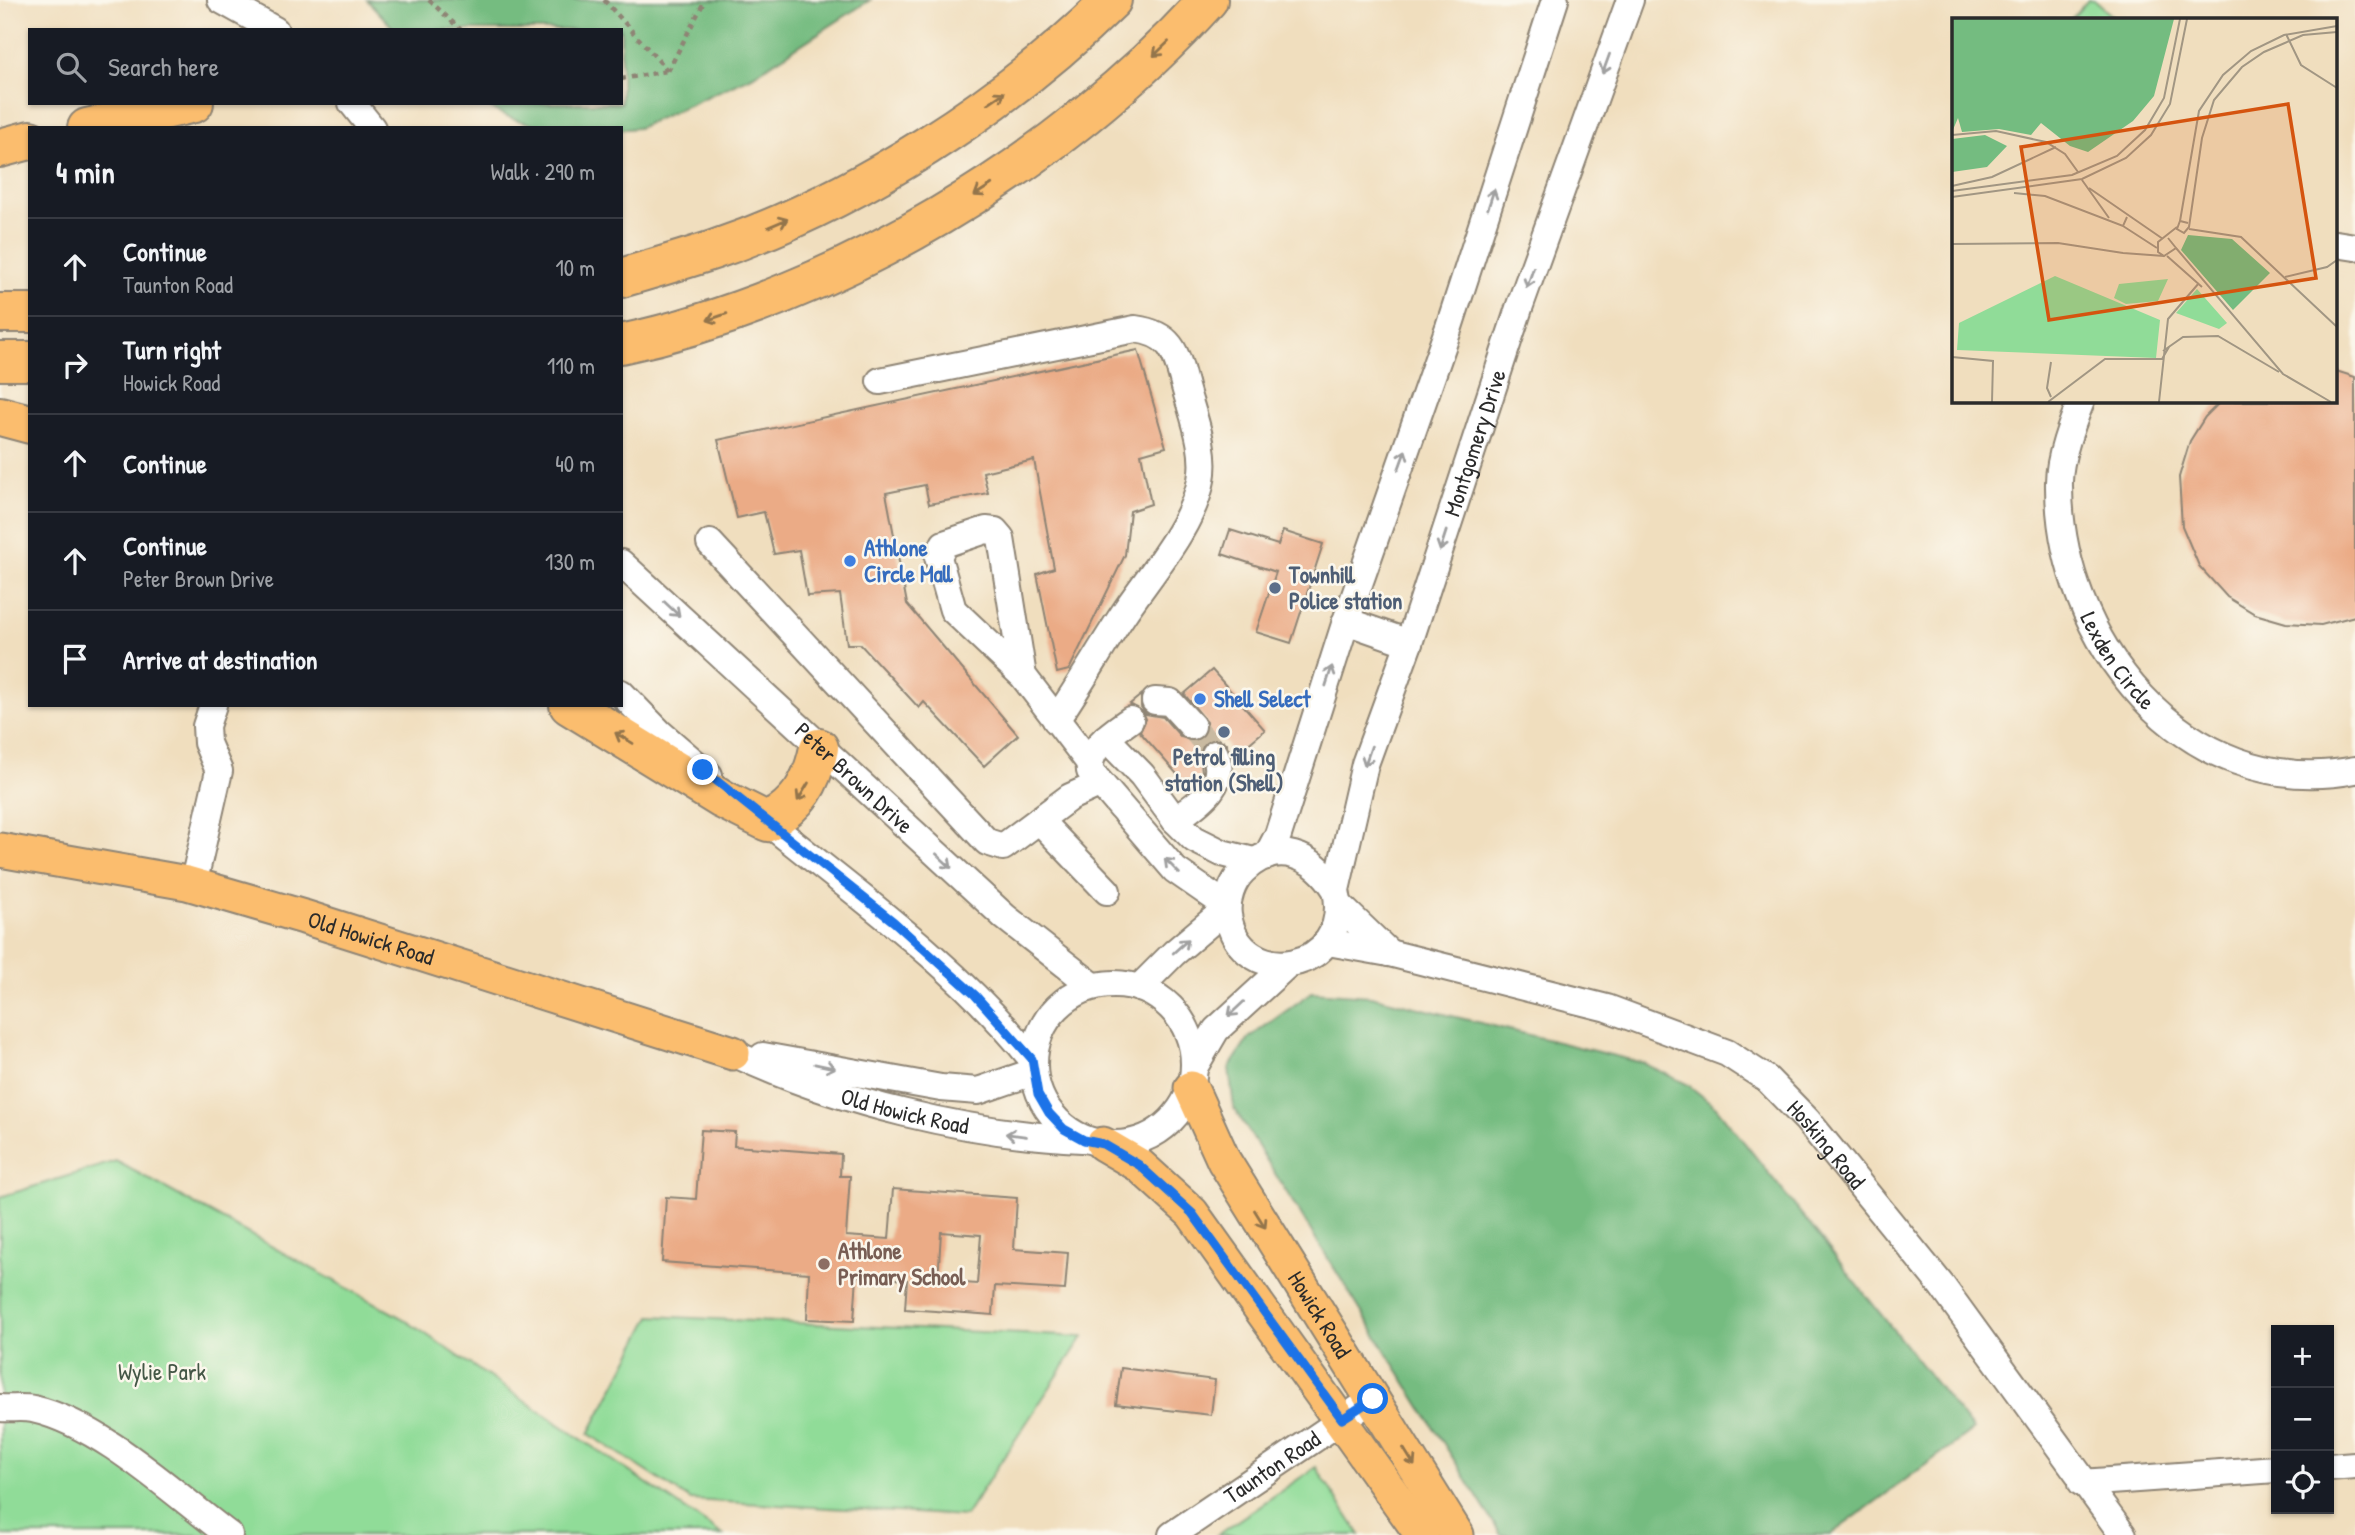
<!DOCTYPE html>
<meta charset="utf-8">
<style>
:root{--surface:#171b24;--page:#242831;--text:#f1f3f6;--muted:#9ea1a6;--line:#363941}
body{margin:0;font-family:"Patrick Hand",sans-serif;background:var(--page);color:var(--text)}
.controls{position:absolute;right:21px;bottom:21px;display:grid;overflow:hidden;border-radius:0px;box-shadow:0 2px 5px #0004}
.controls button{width:63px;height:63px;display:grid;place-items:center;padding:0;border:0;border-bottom:2px solid var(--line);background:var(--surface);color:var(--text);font:35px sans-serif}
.stop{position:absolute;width:21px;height:21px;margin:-16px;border:5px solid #1a73e8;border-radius:50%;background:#fff}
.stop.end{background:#1a73e8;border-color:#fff;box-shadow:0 2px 7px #0008}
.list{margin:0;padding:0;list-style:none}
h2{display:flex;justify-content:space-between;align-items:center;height:91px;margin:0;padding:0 28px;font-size:30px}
h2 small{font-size:23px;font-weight:400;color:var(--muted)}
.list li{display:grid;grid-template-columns:46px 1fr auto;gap:21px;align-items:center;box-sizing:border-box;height:98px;padding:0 28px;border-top:2px solid var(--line)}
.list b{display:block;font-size:26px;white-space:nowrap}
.list p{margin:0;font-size:23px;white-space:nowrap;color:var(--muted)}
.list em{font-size:23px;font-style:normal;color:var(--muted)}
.icon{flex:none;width:38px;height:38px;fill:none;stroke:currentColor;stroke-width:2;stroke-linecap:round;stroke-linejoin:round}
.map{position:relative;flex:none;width:2355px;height:1535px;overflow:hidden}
.search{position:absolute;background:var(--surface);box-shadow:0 2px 5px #0004;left:28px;top:28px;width:595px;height:77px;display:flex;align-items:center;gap:18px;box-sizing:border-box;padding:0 24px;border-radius:0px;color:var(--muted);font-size:26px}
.panel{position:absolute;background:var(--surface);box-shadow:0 2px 5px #0004;left:28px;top:126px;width:595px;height:581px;border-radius:0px}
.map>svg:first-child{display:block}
</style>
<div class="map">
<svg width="2355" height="1535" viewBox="0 0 2355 1535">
<rect width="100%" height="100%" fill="#fbf7ec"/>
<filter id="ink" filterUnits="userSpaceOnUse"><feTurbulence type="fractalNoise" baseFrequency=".0143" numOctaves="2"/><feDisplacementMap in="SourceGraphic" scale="14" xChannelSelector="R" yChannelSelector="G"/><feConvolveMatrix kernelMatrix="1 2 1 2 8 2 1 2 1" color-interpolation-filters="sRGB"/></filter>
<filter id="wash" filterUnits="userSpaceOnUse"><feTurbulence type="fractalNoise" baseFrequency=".00686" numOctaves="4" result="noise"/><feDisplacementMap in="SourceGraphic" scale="28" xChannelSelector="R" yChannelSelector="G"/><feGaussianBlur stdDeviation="1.57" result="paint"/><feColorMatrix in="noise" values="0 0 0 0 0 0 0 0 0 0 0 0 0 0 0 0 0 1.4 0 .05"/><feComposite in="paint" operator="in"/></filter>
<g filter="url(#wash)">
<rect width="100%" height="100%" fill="#f0debe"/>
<g fill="#90dc98" stroke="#5e8462" stroke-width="2">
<path d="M 2088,0 L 2094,0 L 2116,19 L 2071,19 Z"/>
<path d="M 116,1161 L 402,1318 L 723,1535 L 0,1535 L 0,1197 Z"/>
<path d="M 651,1316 L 1083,1337 L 965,1516 L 691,1500 L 589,1434 Z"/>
<path d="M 1316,1467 L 1360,1535 L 1217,1535 Z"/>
</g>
<g fill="#74bc80" stroke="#507456" stroke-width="2">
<path d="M 367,0 L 870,0 L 752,76 L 638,128 C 592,132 523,133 483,103 L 621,103 L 621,30 L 395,30 Z"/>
<path d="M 1312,992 L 1371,996 L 1643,1063 L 1687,1084 L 1716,1107 L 1973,1430 L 1830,1535 L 1501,1535 L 1234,1108 L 1229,1068 L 1249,1038 Z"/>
</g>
<g id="blocks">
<g fill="#ebab86" fill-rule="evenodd">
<path d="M 1138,350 L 1166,447 L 1141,454 L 1151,504 L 1130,511 L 1125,555 L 1069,670 L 1057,673 L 1037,574 L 1054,568 L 1034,460 L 983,472 L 988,493 L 929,504 L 925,485 L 886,493 L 907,604 L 1018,735 L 984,766 L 924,702 L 919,708 L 860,644 L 847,644 L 840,594 L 807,596 L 799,550 L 774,554 L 764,512 L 737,518 L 718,440 Z"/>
<path d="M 2336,371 L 2355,377 L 2355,616 L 2321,625 L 2286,623 L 2255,614 L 2227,597 L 2199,566 L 2182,526 L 2179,477 L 2190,441 L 2205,417 L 2221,401 L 2336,401 Z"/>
<path d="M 1230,530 L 1278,545 L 1283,531 L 1323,544 L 1291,643 L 1256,632 L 1276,572 L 1222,554 Z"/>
<path d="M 1212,670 L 1265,730 L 1232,758 L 1226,743 L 1219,739 L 1204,743 L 1200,751 L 1202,772 L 1190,789 L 1140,732 L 1146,719 L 1143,712 L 1130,704 L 1141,695 L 1141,707 L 1146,714 L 1163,717 L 1181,737 L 1196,741 L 1207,731 L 1207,722 L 1184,694 Z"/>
<path d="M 701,1130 L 735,1132 L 734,1146 L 841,1154 L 840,1176 L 850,1176 L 846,1236 L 889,1239 L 893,1189 L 1017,1198 L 1014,1249 L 1068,1253 L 1065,1290 L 995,1286 L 993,1315 L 966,1313 L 905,1309 L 907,1280 L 857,1276 L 854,1321 L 807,1319 L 809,1273 L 662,1262 L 666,1197 L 696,1199 ZM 941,1232 L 981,1235 L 977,1284 L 938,1281 Z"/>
<path d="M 1121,1368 L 1215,1380 L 1211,1415 L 1116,1404 Z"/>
</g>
</g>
</g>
<g filter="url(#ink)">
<use href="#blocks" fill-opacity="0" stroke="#8e8474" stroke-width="2"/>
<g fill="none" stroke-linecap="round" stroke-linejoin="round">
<path stroke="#c9baa1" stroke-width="26" stroke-dasharray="26 13" stroke-linecap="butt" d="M 1192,726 L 1215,754"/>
<defs>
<g id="minor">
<path d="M 221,0 L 275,30"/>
<path d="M 352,103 L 372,128"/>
<path d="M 2336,244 L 2355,247"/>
<path d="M 880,381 L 1135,329 C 1173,334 1176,353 1185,387 C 1193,416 1207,450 1201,480 C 1193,526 1150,574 1124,613 C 1101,648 1080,685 1056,720"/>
<path id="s1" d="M 2081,401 C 2072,424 2059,457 2059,482 C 2057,639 2185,803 2355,770"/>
<path d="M 710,543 L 987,842 L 1003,847 L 1070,797 L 1099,784"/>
<path id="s2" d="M 621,563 L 1005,917 L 1093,986"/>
<path d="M 1346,621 L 1409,643"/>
<path d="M 1023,676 L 1001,538 L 995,531 L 986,530 L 944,544 L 938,557 L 953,610 L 1023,676 L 1089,762"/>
<path d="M 621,693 L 659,732 L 709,775"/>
<path d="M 1155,701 L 1170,702 L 1192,726"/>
<path d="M 1130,720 C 1113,732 1087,748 1090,771 L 1175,870 L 1227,906"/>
<path d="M 1106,738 L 1142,775 L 1175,820 L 1194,839 L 1222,853 L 1254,861"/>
<path d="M 755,812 C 851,891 954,962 1032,1059"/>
<path d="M 1039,820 L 1107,891"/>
<path d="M 1175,820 C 1197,804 1229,785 1215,754"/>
<path d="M 1267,856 L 1278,835 L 1346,621 L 1449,327 L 1555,0"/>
<path d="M 193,885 L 219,771 L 207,743 L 206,726 L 213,705"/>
<path id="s3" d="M 1336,890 C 1314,855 1276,838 1243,871 C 1232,882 1226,900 1228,915 C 1240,992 1354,973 1336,890 L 1365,764 L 1409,643 L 1519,308 L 1630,0"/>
<path d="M 1339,905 L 1389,953"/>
<path id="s4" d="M 1328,942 L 1389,953 L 1607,1008 L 1727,1053 L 1767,1079 L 1807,1120 L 1942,1286 L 2123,1535"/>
<circle cx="1114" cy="1064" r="80"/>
<path d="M 1139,988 L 1174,953 L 1227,908"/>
<path id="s5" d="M 733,1053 C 836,1102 968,1134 1082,1139"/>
<path d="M 763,1056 L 941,1088 L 978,1091 L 1033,1072"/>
<path d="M 1195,1066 L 1216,1030 L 1287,965"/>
<path d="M 0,1408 C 10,1409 22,1407 33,1409 C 101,1424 173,1493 229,1535"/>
<path d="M 2329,1467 L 2355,1465"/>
<path d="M 2082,1483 L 2276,1469"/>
<path id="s6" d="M 1172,1535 L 1373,1399"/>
</g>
<g id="major">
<path id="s7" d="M 0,850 L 187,883 L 304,917 L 733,1053"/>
<path id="s8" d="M 1191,1088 L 1224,1161 L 1457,1535"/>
<path d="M 1103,1144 L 1139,1165 L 1192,1213 L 1422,1535"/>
</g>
<g id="highway">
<path d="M 87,128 L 194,103"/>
<path d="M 0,148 L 30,140"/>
<path d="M 621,278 C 652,269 683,260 713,250 C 855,202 1006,105 1112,0"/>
<path d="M 0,313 L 30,313"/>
<path d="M 621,344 C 835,299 1063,161 1208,0"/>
<path d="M 0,361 L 30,361"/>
<path d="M 0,416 L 30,424"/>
<path d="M 569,705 L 722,799 L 768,822 C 799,804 812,783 819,748"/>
</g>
</defs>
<use href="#minor" stroke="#8e8474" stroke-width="30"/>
<use href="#major" stroke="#8e8474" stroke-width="37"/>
<use href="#highway" stroke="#8e8474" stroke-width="42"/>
<g stroke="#8e8474" stroke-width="4.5" stroke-dasharray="5 5" stroke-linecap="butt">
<path d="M 429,0 L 461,30"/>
<path d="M 604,0 L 668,71"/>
<path d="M 668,71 L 705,0"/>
<path d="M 621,79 L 667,71"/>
</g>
<use href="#minor" stroke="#fff" stroke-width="26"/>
<use href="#major" stroke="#fbbd6e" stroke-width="33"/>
<use href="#highway" stroke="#fbbd6e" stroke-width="38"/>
</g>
<defs><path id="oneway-shaft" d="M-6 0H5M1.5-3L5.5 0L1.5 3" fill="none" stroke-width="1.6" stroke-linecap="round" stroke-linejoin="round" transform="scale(1.75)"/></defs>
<g stroke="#93744c">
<use href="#oneway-shaft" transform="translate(1161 49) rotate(136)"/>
<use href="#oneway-shaft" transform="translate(996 98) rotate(-34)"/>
<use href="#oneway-shaft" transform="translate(983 190) rotate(147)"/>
<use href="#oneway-shaft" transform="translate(778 223) rotate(-23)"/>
<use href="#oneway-shaft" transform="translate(717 317) rotate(161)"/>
<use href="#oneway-shaft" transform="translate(624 738) rotate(-149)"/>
<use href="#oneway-shaft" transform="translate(803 792) rotate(121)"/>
<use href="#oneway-shaft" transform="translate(1260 1219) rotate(58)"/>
<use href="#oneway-shaft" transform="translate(1409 1457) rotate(58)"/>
</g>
<g stroke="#a0a0a0">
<use href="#oneway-shaft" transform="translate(1606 64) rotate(110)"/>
<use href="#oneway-shaft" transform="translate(1491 199) rotate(-72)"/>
<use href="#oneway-shaft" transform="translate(1530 278) rotate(109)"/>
<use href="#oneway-shaft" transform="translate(1402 460) rotate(-70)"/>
<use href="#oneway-shaft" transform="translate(1443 541) rotate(108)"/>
<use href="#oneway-shaft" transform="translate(672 609) rotate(43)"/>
<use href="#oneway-shaft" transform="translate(1329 676) rotate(-72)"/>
<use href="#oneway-shaft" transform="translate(1368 756) rotate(109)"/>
<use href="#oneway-shaft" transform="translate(944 861) rotate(43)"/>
<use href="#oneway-shaft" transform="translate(1172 866) rotate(-135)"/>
<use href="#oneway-shaft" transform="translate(1181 946) rotate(-42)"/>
<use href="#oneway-shaft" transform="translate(1236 1009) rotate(137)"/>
<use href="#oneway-shaft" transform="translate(825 1066) rotate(12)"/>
<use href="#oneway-shaft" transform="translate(1016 1135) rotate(-172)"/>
</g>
</g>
<g fill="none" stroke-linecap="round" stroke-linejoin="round" filter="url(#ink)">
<path stroke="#1a73e8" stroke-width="9" d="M 703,770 L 894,922 L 975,995 L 1032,1059 L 1038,1094 L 1049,1113 L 1064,1129 L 1084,1140 L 1103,1144 L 1139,1165 L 1192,1213 L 1342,1419 L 1373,1399"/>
</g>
<g fill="#3f7fe0" stroke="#fbf7ec" stroke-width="2.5">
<circle cx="850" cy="561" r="7"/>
<circle cx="1200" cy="699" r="7"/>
</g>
<g fill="#5c6f8a" stroke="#fbf7ec" stroke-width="2.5">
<circle cx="1275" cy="588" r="7"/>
<circle cx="1224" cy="732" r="7"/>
</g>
<circle fill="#8d6e63" stroke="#fbf7ec" stroke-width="2.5" cx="824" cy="1264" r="7"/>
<g text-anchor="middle" stroke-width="5" stroke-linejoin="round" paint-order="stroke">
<g font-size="23" fill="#2b2b2b" stroke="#fbf7ec">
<text dy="8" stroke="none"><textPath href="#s3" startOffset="814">Montgomery Drive</textPath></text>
<text dy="8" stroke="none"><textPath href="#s1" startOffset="276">Lexden Circle</textPath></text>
<text dy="8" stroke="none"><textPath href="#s2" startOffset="317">Peter Brown Drive</textPath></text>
<text dy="8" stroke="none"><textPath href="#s7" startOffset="382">Old Howick Road</textPath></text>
<text dy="8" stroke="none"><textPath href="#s5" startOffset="182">Old Howick Road</textPath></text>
<text dy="8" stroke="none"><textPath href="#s4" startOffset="551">Hosking Road</textPath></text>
<text dy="8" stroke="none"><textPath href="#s8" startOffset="261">Howick Road</textPath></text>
<text dy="8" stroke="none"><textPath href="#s6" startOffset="121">Taunton Road</textPath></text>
</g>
<g font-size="23" font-weight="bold" fill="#366cbe" stroke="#fbf7ec" text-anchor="start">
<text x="864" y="556">Athlone<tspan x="864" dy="26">Circle Mall</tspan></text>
<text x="1214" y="707">Shell Select</text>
</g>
<g font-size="23" font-weight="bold" fill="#4e5e75" stroke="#fbf7ec" text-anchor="start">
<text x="1289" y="583">Townhill<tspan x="1289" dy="26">Police station</tspan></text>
<text x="1224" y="765" text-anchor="middle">Petrol filling<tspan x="1224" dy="26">station (Shell)</tspan></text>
</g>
<g font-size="23" font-weight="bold" fill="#785e54" stroke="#fbf7ec" text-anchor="start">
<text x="838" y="1259">Athlone<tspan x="838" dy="26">Primary School</tspan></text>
</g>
<g font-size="23" fill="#445746" stroke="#fbf7ec">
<text x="162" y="1380">Wylie Park</text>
</g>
</g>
<g transform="translate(1952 18)">
<rect width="385" height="385" fill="#f0debe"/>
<path d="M 103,258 L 208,302 L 204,340 L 5,332 L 7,305 ZM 216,261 L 206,283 L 174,286 L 162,280 L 167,266 ZM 245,271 L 275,305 L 267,311 L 224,295 Z" fill="#90dc98"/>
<path d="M 0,1 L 222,1 L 202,78 L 181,103 L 136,134 L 118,128 L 89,105 L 79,117 L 47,111 L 10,114 L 6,100 L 0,114 ZM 33,117 L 55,128 L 35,149 L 0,154 L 0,121 ZM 236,217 L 280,221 L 318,255 L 281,292 L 229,232 Z" fill="#74bc80"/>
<path fill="none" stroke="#a19683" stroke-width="2" d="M 334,16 L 349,47 L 385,70M 0,117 L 44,113 L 94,124 L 113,136 L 126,154M 130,162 L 157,200M 0,168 L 40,159 L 104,129M 137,170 L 211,221M 0,173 L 120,157 L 165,138 L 193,112 L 212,80 L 228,1M 62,175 L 93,178 L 171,208 L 175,199M 0,179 L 130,161 L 174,140 L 199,117 L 218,86 L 235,1M 228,203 L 247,93 L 271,57 L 299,33 L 332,17 L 385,8M 236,205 L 228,203 L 225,211 L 232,215 L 237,209 L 250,120 L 262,82 L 290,49 L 312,34 L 351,17 L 385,14M 171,208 L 205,230M 237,211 L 289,219 L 385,309M 216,220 L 224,230 L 212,238 L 206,234 L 206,224 L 225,209M 0,226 L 106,225 L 171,235M 224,230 L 331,356 L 379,384M 171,235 L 212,238M 215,238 L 250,269M 333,259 L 375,249 L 385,242M 211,333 L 231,319 L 266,318 L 327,354M 0,339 L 41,343 L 40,384M 99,344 L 95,370 L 99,379M 96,384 L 153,341 L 210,341 L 217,329M 207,384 L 216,301 L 247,265"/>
<path fill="#d5540f" fill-opacity="0.15" stroke="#d5540f" stroke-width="3.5" d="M 336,86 L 364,260 L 97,302 L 69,129 Z"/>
<rect width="385" height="385" fill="none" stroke="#2b2b2b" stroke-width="3.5"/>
</g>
</svg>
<div class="controls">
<button>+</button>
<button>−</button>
<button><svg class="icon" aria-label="locate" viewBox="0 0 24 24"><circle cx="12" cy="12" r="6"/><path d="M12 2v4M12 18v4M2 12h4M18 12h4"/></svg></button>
</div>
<div class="stop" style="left:1373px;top:1399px"></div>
<div class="stop end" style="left:703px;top:770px"></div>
<div class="search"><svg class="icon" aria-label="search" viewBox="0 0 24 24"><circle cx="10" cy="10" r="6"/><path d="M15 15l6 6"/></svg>Search here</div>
<section class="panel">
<h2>4 min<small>Walk · 290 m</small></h2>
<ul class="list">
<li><svg class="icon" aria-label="ahead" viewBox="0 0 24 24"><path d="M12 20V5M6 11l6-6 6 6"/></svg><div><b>Continue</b><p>Taunton Road</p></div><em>10 m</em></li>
<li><svg class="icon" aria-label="right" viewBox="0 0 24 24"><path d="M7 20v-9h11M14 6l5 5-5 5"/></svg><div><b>Turn right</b><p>Howick Road</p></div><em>110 m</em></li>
<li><svg class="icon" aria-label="ahead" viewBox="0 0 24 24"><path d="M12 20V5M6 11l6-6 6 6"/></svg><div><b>Continue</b></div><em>40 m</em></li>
<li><svg class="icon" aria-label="ahead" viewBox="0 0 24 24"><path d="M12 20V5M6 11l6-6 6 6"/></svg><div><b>Continue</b><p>Peter Brown Drive</p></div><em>130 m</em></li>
<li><svg class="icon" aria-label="arrive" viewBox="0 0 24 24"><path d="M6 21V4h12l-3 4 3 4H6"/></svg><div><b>Arrive at destination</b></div></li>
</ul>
</section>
</div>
